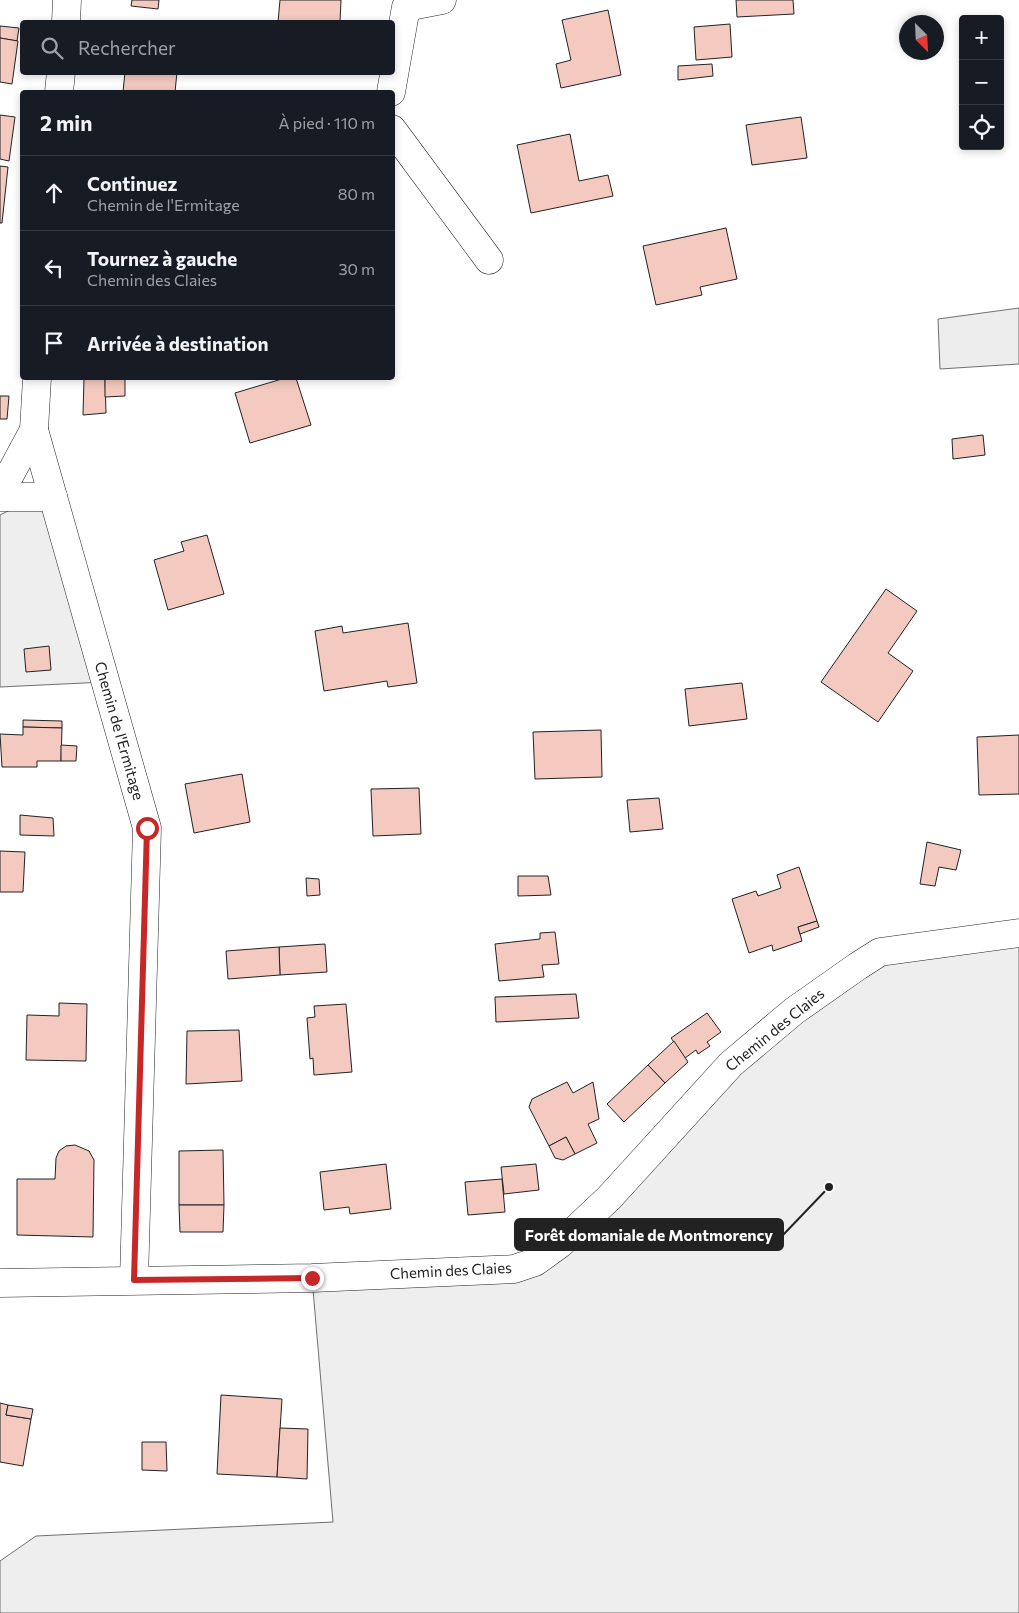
<!DOCTYPE html>
<html lang="fr">
<meta charset="utf-8">
<style>
:root{--surface:#171b24;--page:#20242c;--text:#f1f3f6;--muted:#9ea1a6;--line:#363941}
body{margin:0;font-family:Commissioner,sans-serif;background:var(--page);color:var(--text)}
.controls{position:absolute;right:15px;top:15px;display:grid;overflow:hidden;border-radius:5px;box-shadow:0 2px 8px #0003}
.controls button{width:45px;height:45px;display:grid;place-items:center;padding:0;border:0;border-bottom:1px solid var(--line);background:var(--surface);color:var(--text);font:25px sans-serif}
.compass{position:absolute;left:899px;top:15px;width:45px;height:45px;border-radius:50%;background:var(--surface);box-shadow:0 2px 8px #0003;rotate:156deg}
.stop{position:absolute;width:15px;height:15px;margin:-11px;border:4px solid #c62828;border-radius:50%;background:#fff}
.stop.end{background:#c62828;border-color:#fff;box-shadow:0 1px 5px #0008}
.list{margin:0;padding:0;list-style:none}
h2{display:flex;justify-content:space-between;align-items:center;height:65px;margin:0;padding:0 20px;font-size:21px}
h2 small{font-size:16px;font-weight:400;color:var(--muted)}
.list li{display:grid;grid-template-columns:32px 1fr auto;gap:15px;align-items:center;box-sizing:border-box;height:75px;padding:0 20px;border-top:1px solid var(--line)}
.list b{display:block;font-size:19px;white-space:nowrap}
.list p{margin:0;font-size:16px;white-space:nowrap;color:var(--muted)}
.list em{font-size:16px;font-style:normal;color:var(--muted)}
.icon{flex:none;width:28px;height:28px;fill:none;stroke:currentColor;stroke-width:2;stroke-linecap:round;stroke-linejoin:round}
.map{position:relative;flex:none;width:1019px;height:1613px;overflow:hidden}
.search{position:absolute;background:var(--surface);box-shadow:0 2px 8px #0003;left:20px;top:20px;width:375px;height:55px;display:flex;align-items:center;gap:12px;box-sizing:border-box;padding:0 18px;border-radius:5px;color:var(--muted);font-size:19px}
.panel{position:absolute;background:var(--surface);box-shadow:0 2px 8px #0003;left:20px;top:90px;width:375px;height:290px;border-radius:5px}
.map>svg:first-child{display:block}
</style>
<div class="map">
<svg width="1019" height="1613" viewBox="0 0 1019 1613">
<rect width="100%" height="100%" fill="#fff"/>
<g fill="#eee" stroke="#6f6f6f">
<path d="M 43,507 L 105,682 L 0,687 L 0,515 L 10,510 Z"/>
<path d="M 1019,934 L 1019,1613 L 0,1613 L 0,1561 L 36,1536 L 333,1522 L 312,1278 L 514,1269 L 728,1080 L 880,952 Z"/>
</g>
<path fill="#ededed" stroke="#6f6f6f" d="M 1019,308 L 1019,364 L 940,369 L 938,319 Z"/>
<g fill="#f3c9c0" stroke="#222">
<path d="M 132,0 L 159,0 L 158,9 L 131,6 Z"/>
<path d="M 280,0 L 341,0 L 340,22 L 278,22 Z"/>
<path d="M 736,0 L 793,0 L 794,14 L 737,17 Z"/>
<path d="M 608,10 L 621,75 L 561,88 L 556,64 L 571,60 L 562,20 Z"/>
<path d="M 730,24 L 732,57 L 696,60 L 694,27 Z"/>
<path d="M 0,26 L 19,28 L 17,41 L 0,38 Z"/>
<path d="M 0,38 L 18,41 L 12,84 L 0,82 Z"/>
<path d="M 712,64 L 713,76 L 678,80 L 678,66 Z"/>
<path d="M 125,72 L 177,72 L 175,92 L 123,92 Z"/>
<path d="M 0,115 L 15,117 L 9,161 L 0,159 Z"/>
<path d="M 801,117 L 807,158 L 752,165 L 746,125 Z"/>
<path d="M 570,134 L 579,181 L 608,175 L 613,196 L 531,213 L 517,145 Z"/>
<path d="M 0,166 L 8,167 L 2,223 L 0,223 Z"/>
<path d="M 726,228 L 737,279 L 700,287 L 702,295 L 656,305 L 643,246 Z"/>
<path d="M 84,378 L 105,378 L 106,413 L 83,415 Z"/>
<path d="M 105,378 L 125,378 L 125,396 L 105,397 Z"/>
<path d="M 285,378 L 296,378 L 311,425 L 250,443 L 235,393 Z"/>
<path d="M 0,396 L 9,396 L 7,419 L 0,419 Z"/>
<path d="M 983,435 L 985,455 L 953,459 L 952,439 Z"/>
<path d="M 207,535 L 224,594 L 168,610 L 154,560 L 184,551 L 181,542 Z"/>
<path d="M 886,589 L 917,611 L 888,653 L 913,671 L 878,722 L 821,682 Z"/>
<path d="M 408,623 L 417,683 L 388,687 L 387,681 L 324,691 L 315,631 L 342,626 L 343,633 Z"/>
<path d="M 49,646 L 51,670 L 26,672 L 24,649 Z"/>
<path d="M 742,683 L 747,719 L 689,726 L 685,689 Z"/>
<path d="M 23,720 L 62,721 L 62,728 L 23,727 Z"/>
<path d="M 23,727 L 62,728 L 61,761 L 37,761 L 37,767 L 2,767 L 0,734 L 23,735 Z"/>
<path d="M 601,730 L 602,777 L 535,779 L 533,732 Z"/>
<path d="M 1019,735 L 1019,794 L 979,795 L 977,737 Z"/>
<path d="M 61,745 L 77,746 L 76,761 L 61,761 Z"/>
<path d="M 242,774 L 250,822 L 194,833 L 185,784 Z"/>
<path d="M 419,788 L 421,834 L 373,836 L 371,789 Z"/>
<path d="M 659,798 L 663,829 L 630,832 L 627,800 Z"/>
<path d="M 20,815 L 53,818 L 54,836 L 20,835 Z"/>
<path d="M 927,842 L 961,850 L 956,870 L 939,867 L 935,886 L 920,884 Z"/>
<path d="M 0,851 L 25,852 L 23,892 L 0,892 Z"/>
<path d="M 799,867 L 817,921 L 798,927 L 802,941 L 773,951 L 772,945 L 749,953 L 732,899 L 756,891 L 758,896 L 781,888 L 777,875 Z"/>
<path d="M 518,876 L 548,876 L 551,895 L 518,896 Z"/>
<path d="M 306,878 L 319,879 L 320,895 L 307,896 Z"/>
<path d="M 817,921 L 819,927 L 800,934 L 798,927 Z"/>
<path d="M 555,932 L 559,964 L 542,965 L 544,977 L 499,981 L 495,944 L 540,939 L 540,933 Z"/>
<path d="M 325,944 L 327,972 L 280,975 L 279,947 Z"/>
<path d="M 279,947 L 280,975 L 228,979 L 226,951 Z"/>
<path d="M 576,994 L 579,1018 L 496,1022 L 495,997 Z"/>
<path d="M 59,1003 L 87,1004 L 86,1061 L 26,1060 L 27,1015 L 59,1016 Z"/>
<path d="M 346,1004 L 352,1072 L 314,1075 L 313,1058 L 310,1059 L 307,1018 L 315,1017 L 314,1006 Z"/>
<path d="M 707,1013 L 721,1032 L 707,1042 L 710,1046 L 698,1054 L 696,1050 L 685,1058 L 671,1038 Z"/>
<path d="M 239,1030 L 242,1081 L 186,1084 L 187,1031 Z"/>
<path d="M 674,1041 L 688,1062 L 665,1083 L 648,1065 Z"/>
<path d="M 648,1065 L 665,1083 L 624,1122 L 607,1104 Z"/>
<path d="M 567,1082 L 573,1093 L 593,1082 L 599,1119 L 588,1124 L 597,1143 L 575,1154 L 566,1137 L 549,1146 L 529,1107 L 532,1099 Z"/>
<path d="M 566,1137 L 575,1154 L 563,1160 L 555,1158 L 549,1146 Z"/>
<path d="M 75,1145 L 89,1151 L 94,1160 L 93,1237 L 17,1235 L 17,1179 L 55,1179 L 56,1158 L 59,1151 L 66,1146 Z"/>
<path d="M 223,1150 L 224,1205 L 179,1205 L 179,1151 Z"/>
<path d="M 386,1164 L 391,1209 L 350,1214 L 349,1207 L 324,1210 L 320,1172 Z"/>
<path d="M 536,1164 L 539,1190 L 504,1194 L 501,1167 Z"/>
<path d="M 502,1179 L 505,1212 L 468,1215 L 465,1182 Z"/>
<path d="M 179,1205 L 224,1205 L 223,1232 L 180,1232 Z"/>
<path d="M 221,1395 L 282,1399 L 277,1477 L 217,1474 Z"/>
<path d="M 0,1403 L 8,1405 L 6,1415 L 31,1419 L 23,1466 L 0,1462 Z"/>
<path d="M 8,1405 L 33,1409 L 31,1419 L 6,1415 Z"/>
<path d="M 280,1428 L 308,1429 L 307,1479 L 277,1477 Z"/>
<path d="M 142,1442 L 166,1442 L 167,1471 L 142,1470 Z"/>
</g>
<g fill="none" stroke-linecap="round" stroke-linejoin="round">
<defs>
<g id="minor">
<path d="M 66,22 L 67,0"/>
<path d="M 59,92 L 61,72"/>
<path d="M 391,92 L 406,7 L 442,0"/>
<path d="M 392,129 L 489,260"/>
<path d="M 37,378 L 34,430 L 147,828 L 134,1280"/>
<path d="M 0,493 L 34,430"/>
<path d="M 0,497 L 53,497"/>
<path d="M 0,1283 L 312,1278 L 514,1269 L 535,1262 L 560,1244 L 609,1198 L 731,1064 L 794,1011 L 858,966 L 880,952 L 1019,933"/>
</g>
</defs>
<use href="#minor" stroke="#222" stroke-width="29"/>
<use href="#minor" stroke="#fff" stroke-width="28"/>
</g>
<g fill="none" stroke-linecap="round" stroke-linejoin="round">
<path stroke="#c62828" stroke-width="6" d="M 147,828 L 134,1280 L 312,1278"/>
</g>
<g text-anchor="middle" stroke-width="4" stroke-linejoin="round" paint-order="stroke">
<g font-size="15" fill="#222" stroke="#fff">
<text transform="translate(119 731) rotate(74)" y="5">Chemin de l'Ermitage</text>
<text transform="translate(775 1030) rotate(-39)" y="5">Chemin des Claies</text>
<text transform="translate(451 1271) rotate(-3)" y="5">Chemin des Claies</text>
</g>
</g>
<path fill="none" stroke="#222" stroke-width="2" d="M829 1187L783 1235"/>
<circle fill="#222" stroke="#fff" stroke-width="2" cx="829" cy="1187" r="5"/>
<rect fill="#222" stroke="#222" stroke-width="2" x="515" y="1219" width="268" height="31" rx="5"/>
<g font-size="16" text-anchor="middle" font-weight="bold" fill="#fff">
<text x="649" y="1241">Forêt domaniale de Montmorency</text>
</g>
</svg>
<div class="controls">
<button>+</button>
<button>−</button>
<button><svg class="icon" aria-label="locate" viewBox="0 0 24 24"><circle cx="12" cy="12" r="6"/><path d="M12 2v4M12 18v4M2 12h4M18 12h4"/></svg></button>
</div>
<svg class="compass" viewBox="-18 -18 36 36"><path d="M0-13l5 13h-10z" fill="#e53935"/><path d="M0 13l5-13h-10z" fill="#9ea1a6"/></svg>
<div class="stop" style="left:147px;top:828px"></div>
<div class="stop end" style="left:312px;top:1278px"></div>
<div class="search"><svg class="icon" aria-label="search" viewBox="0 0 24 24"><circle cx="10" cy="10" r="6"/><path d="M15 15l6 6"/></svg>Rechercher</div>
<section class="panel">
<h2>2 min<small>À pied · 110 m</small></h2>
<ul class="list">
<li><svg class="icon" aria-label="ahead" viewBox="0 0 24 24"><path d="M12 20V5M6 11l6-6 6 6"/></svg><div><b>Continuez</b><p>Chemin de l'Ermitage</p></div><em>80 m</em></li>
<li><svg class="icon" aria-label="left" viewBox="0 0 24 24"><path d="M17 20v-9H6M10 6l-5 5 5 5"/></svg><div><b>Tournez à gauche</b><p>Chemin des Claies</p></div><em>30 m</em></li>
<li><svg class="icon" aria-label="arrive" viewBox="0 0 24 24"><path d="M6 21V4h12l-3 4 3 4H6"/></svg><div><b>Arrivée à destination</b></div></li>
</ul>
</section>
</div>
